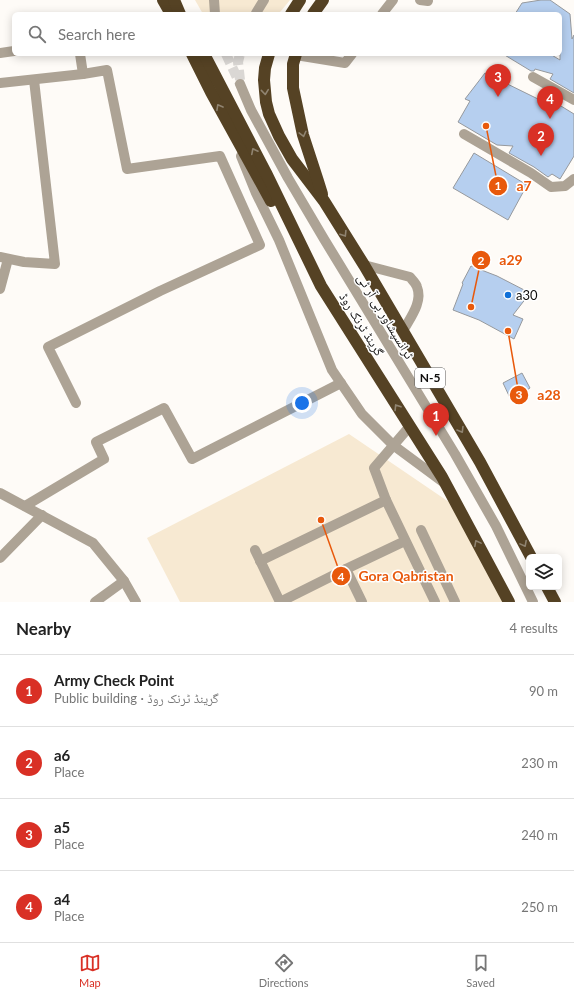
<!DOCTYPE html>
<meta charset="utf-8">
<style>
:root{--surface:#fff;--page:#f6f6f6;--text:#222;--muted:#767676;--line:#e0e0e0;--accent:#d93025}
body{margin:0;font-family:Lato,"Noto Naskh Arabic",sans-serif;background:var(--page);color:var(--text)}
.controls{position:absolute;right:12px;bottom:12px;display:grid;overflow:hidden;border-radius:6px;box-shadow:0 2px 10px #0003}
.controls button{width:36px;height:36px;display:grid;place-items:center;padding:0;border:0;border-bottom:1px solid var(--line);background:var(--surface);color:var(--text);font:20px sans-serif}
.you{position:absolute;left:302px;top:403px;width:14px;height:14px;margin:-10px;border:3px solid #fff;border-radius:50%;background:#1a73e8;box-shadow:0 0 0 6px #1a73e833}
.badge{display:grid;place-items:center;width:26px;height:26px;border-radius:50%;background:var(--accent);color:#fff;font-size:13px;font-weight:700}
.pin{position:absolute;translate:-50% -33px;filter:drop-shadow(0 1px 2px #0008)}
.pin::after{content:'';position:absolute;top:21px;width:14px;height:12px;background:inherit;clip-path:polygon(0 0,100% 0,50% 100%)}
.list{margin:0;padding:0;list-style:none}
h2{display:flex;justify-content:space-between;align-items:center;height:52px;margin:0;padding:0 16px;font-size:17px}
h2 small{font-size:13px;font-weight:400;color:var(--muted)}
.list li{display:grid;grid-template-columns:26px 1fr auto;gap:12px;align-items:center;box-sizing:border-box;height:72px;padding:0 16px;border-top:1px solid var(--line)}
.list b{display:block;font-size:15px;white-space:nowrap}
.list p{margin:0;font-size:13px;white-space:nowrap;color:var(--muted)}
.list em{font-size:13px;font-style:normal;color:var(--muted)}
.icon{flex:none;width:22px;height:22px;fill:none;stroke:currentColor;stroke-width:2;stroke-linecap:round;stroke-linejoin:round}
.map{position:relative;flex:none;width:574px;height:602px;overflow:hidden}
.search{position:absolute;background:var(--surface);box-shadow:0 2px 10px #0003;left:12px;right:12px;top:12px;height:44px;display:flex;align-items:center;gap:10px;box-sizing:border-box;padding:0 14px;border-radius:6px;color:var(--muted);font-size:15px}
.sheet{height:340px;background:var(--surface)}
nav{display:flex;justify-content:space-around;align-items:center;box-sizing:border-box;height:56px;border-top:1px solid var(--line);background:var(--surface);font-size:11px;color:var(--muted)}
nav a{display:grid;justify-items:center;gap:2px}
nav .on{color:var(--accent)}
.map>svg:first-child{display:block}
</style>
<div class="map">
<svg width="574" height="602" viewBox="0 0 574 602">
<rect width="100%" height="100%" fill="#fefbf7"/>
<g fill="#f7e9d2">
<path d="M 195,0 L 290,0 L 281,11 L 277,14 L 203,14 Z"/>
<path d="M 349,434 L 449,502 L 504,602 L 180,602 L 147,538 Z"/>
</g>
<g fill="#b6cfef" stroke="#96999d">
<path d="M 541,0 L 550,0 L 570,14 L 572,39 L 574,35 L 574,93 L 550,79 L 553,74 L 535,69 L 534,71 L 531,71 L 503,54 L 550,54 L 560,60 L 560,14 L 515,14 L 522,3 Z"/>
<path d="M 485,73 L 540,100 L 543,95 L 574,114 L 574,156 L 560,179 L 552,174 L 548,177 L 534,167 L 509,153 L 513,146 L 497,145 L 458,122 L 470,101 L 465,99 Z"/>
<path d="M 474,153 L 527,185 L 508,220 L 453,188 Z"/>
<path d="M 471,266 L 497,276 L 530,293 L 513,315 L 523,319 L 514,339 L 479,320 L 453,310 L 463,284 L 462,283 Z"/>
<path d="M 522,373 L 530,388 L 511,400 L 503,383 Z"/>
</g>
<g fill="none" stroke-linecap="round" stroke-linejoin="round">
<g stroke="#dad7d4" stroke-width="10" stroke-dasharray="10 5" stroke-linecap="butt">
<path d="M 226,54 L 240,84"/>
<path d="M 240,80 L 238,62 L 240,54"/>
</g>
<g stroke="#ada395" stroke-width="10">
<path d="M 214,0 L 215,14"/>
<path d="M 420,0 L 428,1"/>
<path d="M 256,13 L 264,0"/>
<path d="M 382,14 L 393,0"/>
<path d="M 0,53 L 14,51"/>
<path d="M 80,54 L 83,74"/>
<path d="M 296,55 L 345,63 L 352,54"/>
<path d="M 533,77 L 574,100"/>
<path d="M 0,83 L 83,74 L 107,70 L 127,169 L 220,156 L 260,245 L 160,291 L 48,347 L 76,403"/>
<path d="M 240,84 L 251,110 L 288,178 L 324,239 L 455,454 L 496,526 L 533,602"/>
<path d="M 464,134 L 531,173 L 551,187 L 565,186 L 574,179"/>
<path d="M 241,156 L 256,193 L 279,240 L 332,370 L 362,414 L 393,445 L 443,482"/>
<path d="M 0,257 L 24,262 L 55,264 L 34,80"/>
<path d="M 364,265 L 410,277 C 412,280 416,283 417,287 C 423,302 410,318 403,331"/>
<path d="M 0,289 L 8,259"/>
<path d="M 410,426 L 374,468 L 386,500 L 435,602"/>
<path d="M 0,493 L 93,543 L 124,581 L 136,602"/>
<path d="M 25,506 L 104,459 L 96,442 L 164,408 L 192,459 L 341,383"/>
<path d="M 421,530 L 455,602"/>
<path d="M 255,550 L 280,602"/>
<path d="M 0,558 L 42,515"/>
<path d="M 260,561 L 386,500"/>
<path d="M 346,569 L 362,602"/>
<path d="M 95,602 L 124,581"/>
<path d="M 280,602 L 346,569 L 405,541"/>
</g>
<g stroke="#554224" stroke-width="12">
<path d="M 163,0 L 171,14"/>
<path d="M 174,0 L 180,14"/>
<path d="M 291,14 L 300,0"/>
<path d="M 313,14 L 323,0"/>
<path d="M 192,54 L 211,92 L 271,201"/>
<path d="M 204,54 L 266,173 L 321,286 L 442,477 L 509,602"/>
<path d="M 269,54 L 265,68 L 264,80 L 266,102 L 269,114 L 279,136 L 292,159 L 324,201 L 364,265 L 480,462 L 531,557"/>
<path d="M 296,54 L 293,64 L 293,88 L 303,135 L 318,181 L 322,194"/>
<path d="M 547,587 L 555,602"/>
</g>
</g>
<defs><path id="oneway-chevron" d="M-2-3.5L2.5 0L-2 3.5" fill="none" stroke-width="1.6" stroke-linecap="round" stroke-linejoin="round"/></defs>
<g stroke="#908471">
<use href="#oneway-chevron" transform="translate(265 92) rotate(84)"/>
<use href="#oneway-chevron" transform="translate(219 107) rotate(-119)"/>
<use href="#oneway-chevron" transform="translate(303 134) rotate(76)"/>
<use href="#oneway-chevron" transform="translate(254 151) rotate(-117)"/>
<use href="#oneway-chevron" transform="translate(344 234) rotate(58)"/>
<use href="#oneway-chevron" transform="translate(397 407) rotate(-122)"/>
<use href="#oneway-chevron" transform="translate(461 430) rotate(59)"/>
<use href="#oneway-chevron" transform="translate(477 543) rotate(-118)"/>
<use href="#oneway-chevron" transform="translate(524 544) rotate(62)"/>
</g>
<circle fill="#0f70d8" stroke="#fff" stroke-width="1.5" cx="508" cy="295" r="4"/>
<g text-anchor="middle" stroke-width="3" stroke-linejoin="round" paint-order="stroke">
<rect fill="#fff" stroke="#575656" stroke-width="1" x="415" y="368" width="30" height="20" rx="3"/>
<g font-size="12" font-weight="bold" fill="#0f0e0d">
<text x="430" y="382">N-5</text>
</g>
<g font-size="13" fill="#0f0e0d" stroke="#fff" text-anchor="start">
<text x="516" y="300">a30</text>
</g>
<g font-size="13" fill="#0f0e0d" stroke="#fff">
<text transform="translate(386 316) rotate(59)" y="5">ٹرانسپشاور بی آر ٹی</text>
<text transform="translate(362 324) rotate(58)" y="5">گرینڈ ٹرنک روڈ</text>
</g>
</g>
<path fill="none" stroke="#e8590c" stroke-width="1.5" d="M486 126L498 186M471 307L481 260M508 331L519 395M321 520L341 576"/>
<g fill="#e8590c" stroke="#fff" stroke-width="1.5">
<circle cx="486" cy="126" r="4"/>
<circle cx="471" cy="307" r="4"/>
<circle cx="508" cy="331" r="4"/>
<circle cx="321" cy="520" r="4"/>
<circle cx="498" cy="186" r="10"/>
<circle cx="481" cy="260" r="10"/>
<circle cx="519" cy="395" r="10"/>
<circle cx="341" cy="576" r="10"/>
</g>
<g font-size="12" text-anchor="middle" font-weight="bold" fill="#fff">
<text x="498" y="190">1</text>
<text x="481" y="265">2</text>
<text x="519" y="399">3</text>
<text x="341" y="581">4</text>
</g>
<g font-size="14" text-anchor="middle" font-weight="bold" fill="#e8590c" stroke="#fff" stroke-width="3" stroke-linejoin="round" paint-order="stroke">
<text x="524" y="191">a7</text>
<text x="511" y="265">a29</text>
<text x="549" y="400">a28</text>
<text x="406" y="581">Gora Qabristan</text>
</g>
</svg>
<div class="controls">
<button><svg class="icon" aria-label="layers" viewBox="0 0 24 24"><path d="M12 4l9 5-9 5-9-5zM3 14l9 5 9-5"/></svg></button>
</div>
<div class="you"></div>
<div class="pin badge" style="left:436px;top:436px">1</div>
<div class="pin badge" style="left:541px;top:156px">2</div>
<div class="pin badge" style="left:498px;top:97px">3</div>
<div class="pin badge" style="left:550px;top:119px">4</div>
<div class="search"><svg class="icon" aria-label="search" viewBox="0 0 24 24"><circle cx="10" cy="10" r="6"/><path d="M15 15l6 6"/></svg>Search here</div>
</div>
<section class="sheet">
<h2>Nearby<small>4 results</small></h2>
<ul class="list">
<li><span class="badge">1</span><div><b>Army Check Point</b><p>Public building · گرینڈ ٹرنک روڈ</p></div><em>90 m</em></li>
<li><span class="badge">2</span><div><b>a6</b><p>Place</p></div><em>230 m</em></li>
<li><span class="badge">3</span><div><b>a5</b><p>Place</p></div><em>240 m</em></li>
<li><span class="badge">4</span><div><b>a4</b><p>Place</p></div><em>250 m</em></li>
</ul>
</section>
<nav>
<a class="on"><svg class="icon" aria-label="map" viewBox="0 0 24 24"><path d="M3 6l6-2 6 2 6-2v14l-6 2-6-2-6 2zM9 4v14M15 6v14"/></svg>Map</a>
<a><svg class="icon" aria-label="directions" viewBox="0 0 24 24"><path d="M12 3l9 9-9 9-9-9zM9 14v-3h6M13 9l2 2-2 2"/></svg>Directions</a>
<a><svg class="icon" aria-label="saved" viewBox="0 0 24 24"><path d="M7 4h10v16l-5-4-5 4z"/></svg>Saved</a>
</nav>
